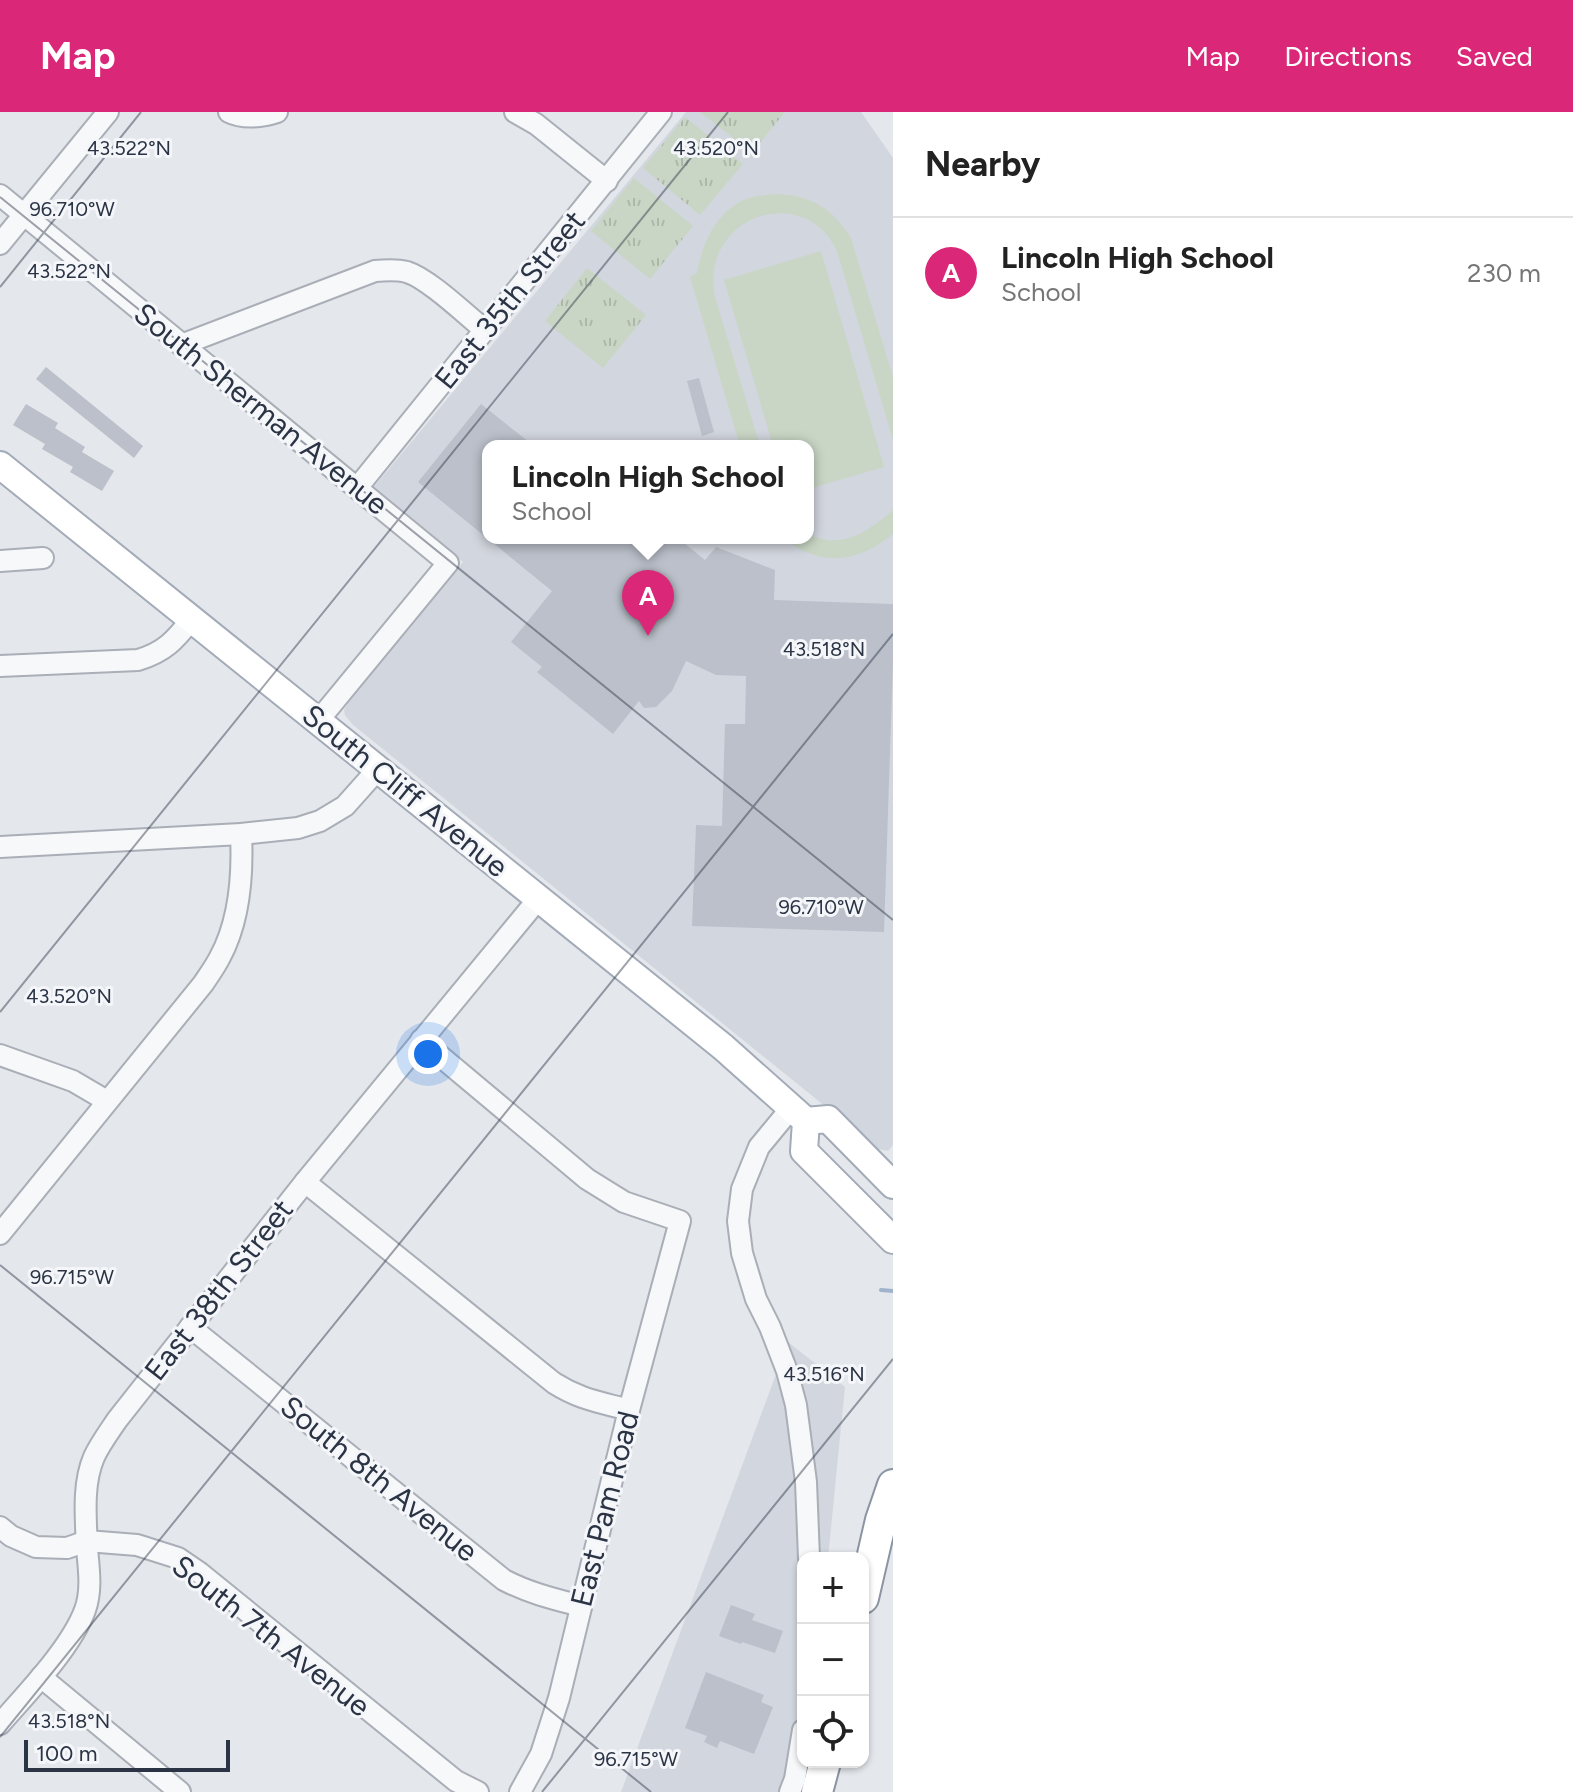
<!DOCTYPE html>
<meta charset="utf-8">
<style>
:root{--surface:#fff;--page:#f6f6f6;--text:#222;--muted:#767676;--line:#e0e0e0;--accent:#db2777}
body{margin:0;font-family:Figtree,sans-serif;background:var(--page);color:var(--text)}
.controls{position:absolute;right:24px;bottom:24px;display:grid;overflow:hidden;border-radius:16px;box-shadow:0 2px 6px #0004}
.controls button{width:72px;height:72px;display:grid;place-items:center;padding:0;border:0;border-bottom:2px solid var(--line);background:var(--surface);color:var(--text);font:40px sans-serif}
.scale{position:absolute;left:24px;bottom:20px;width:206px;box-sizing:border-box;padding-left:8px;border:4px solid #2b3445;border-top:0;font-size:22px;line-height:28px;white-space:nowrap;color:#2b3445;-webkit-text-stroke:6px #f4f6f9;paint-order:stroke}
.you{position:absolute;left:428px;top:942px;width:28px;height:28px;margin:-20px;border:6px solid #fff;border-radius:50%;background:#1a73e8;box-shadow:0 0 0 12px #1a73e833}
.badge{display:grid;place-items:center;width:52px;height:52px;border-radius:50%;background:var(--accent);color:#fff;font-size:26px;font-weight:700}
.pin{position:absolute;translate:-50% -66px;filter:drop-shadow(0 2px 4px #0008)}
.pin::after{content:'';position:absolute;top:42px;width:28px;height:24px;background:inherit;clip-path:polygon(0 0,100% 0,50% 100%)}
.popup{position:absolute;left:482px;top:328px;width:332px;height:104px;box-sizing:border-box;display:grid;place-content:center;border-radius:16px;background:var(--surface);filter:drop-shadow(0 2px 6px #0005);font-size:26px;white-space:nowrap;color:var(--muted)}
.popup b{font-size:30px;color:var(--text)}
.popup::after{content:'';position:absolute;left:50%;top:100%;margin-left:-16px;border:16px solid transparent;border-top-color:var(--surface)}
.list{margin:0;padding:0;list-style:none}
h2{display:flex;justify-content:space-between;align-items:center;height:104px;margin:0;padding:0 32px;font-size:34px}
h2 small{font-size:26px;font-weight:400;color:var(--muted)}
.list li{display:grid;grid-template-columns:52px 1fr auto;gap:24px;align-items:center;box-sizing:border-box;height:112px;padding:0 32px;border-top:2px solid var(--line)}
.list b{display:block;font-size:30px;white-space:nowrap}
.list p{margin:0;font-size:26px;white-space:nowrap;color:var(--muted)}
.list em{font-size:26px;font-style:normal;color:var(--muted)}
.icon{flex:none;width:44px;height:44px;fill:none;stroke:currentColor;stroke-width:2;stroke-linecap:round;stroke-linejoin:round}
.map{position:relative;flex:none;width:893px;height:1680px;overflow:hidden}
header{display:flex;align-items:center;gap:48px;box-sizing:border-box;height:112px;padding:0 40px;background:var(--accent);color:#fff}
header strong{font-size:38px}
nav{display:flex;gap:44px;margin-inline-start:auto;font-size:28px}
main{display:flex}
aside{flex:1;background:var(--surface)}
.map>svg:first-child{display:block}
</style>
<header>
<strong>Map</strong>
<nav><a>Map</a><a>Directions</a><a>Saved</a></nav>
</header>
<main>
<div class="map">
<svg width="893" height="1680" viewBox="0 0 893 1680">
<defs>
<pattern id="park-tufts" width="24" height="20" patternUnits="userSpaceOnUse" patternTransform="scale(2)"><rect width="24" height="20" fill="#c9d6c5"/><path d="M3 7l-1-3M5 7V3M7 7l1-3M15 17l-1-3M17 17v-4M19 17l1-3" fill="none" stroke="#adb8ab"/></pattern>
</defs>
<rect width="100%" height="100%" fill="#e4e7ec"/>
<g fill="#d2d6de" fill-rule="evenodd">
<path d="M 686,0 L 861,0 L 893,46 L 893,1033 L 888,1039 L 878,1037 L 352,612 L 345,603 L 344,598 L 349,590 L 463,450 L 373,376 ZM 488,334 L 808,334 L 808,426 L 488,426 Z"/>
<path d="M 788,1230 L 845,1275 L 828,1446 L 803,1446 L 803,1650 L 808,1650 L 804,1680 L 621,1680 Z"/>
</g>
<g fill="#c9d6c5">
<path d="M 779,82 C 813,85 832,96 851,126 L 893,265 L 893,328 L 837,139 C 805,69 699,103 715,185 L 760,334 L 740,334 L 690,165 L 697,161 C 702,133 715,102 742,89 C 753,83 767,83 779,82 Z"/>
<path d="M 821,139 L 884,355 L 808,377 L 808,334 L 773,334 L 724,168 Z"/>
<path d="M 893,396 L 893,422 C 856,452 821,455 783,426 L 808,426 L 808,422 C 841,438 866,421 892,399 Z"/>
</g>
<g fill="url(#park-tufts)">
<path d="M 700,0 L 785,0 L 752,41 Z"/>
<path d="M 685,5 L 743,52 L 700,103 L 643,56 Z"/>
<path d="M 634,66 L 693,114 L 650,167 L 591,119 Z"/>
<path d="M 587,156 L 646,203 L 603,256 L 545,209 Z"/>
</g>
<g fill="none" stroke-linecap="round" stroke-linejoin="round">
<path stroke="#9fb4cc" stroke-width="4" d="M 881,1178 L 893,1179"/>
</g>
<g fill="#bbc0ca">
<path d="M 46,255 L 143,334 L 134,346 L 36,267 Z"/>
<path d="M 699,266 L 714,320 L 702,324 L 687,269 Z"/>
<path d="M 26,292 L 58,311 L 55,316 L 85,335 L 82,340 L 114,359 L 102,379 L 70,360 L 73,355 L 42,337 L 45,332 L 13,313 Z"/>
<path d="M 481,292 L 534,334 L 488,334 L 488,426 L 678,426 L 705,448 L 716,435 L 775,458 L 774,488 L 893,492 L 893,550 L 884,820 L 692,814 L 696,713 L 722,714 L 725,612 L 745,612 L 746,564 L 716,563 L 686,549 L 672,579 L 656,595 L 644,596 L 639,589 L 613,622 L 537,560 L 542,555 L 511,530 L 552,479 L 418,370 Z"/>
<path d="M 731,1493 L 755,1502 L 752,1508 L 783,1519 L 775,1541 L 742,1530 L 741,1532 L 719,1524 Z"/>
<path d="M 706,1560 L 764,1583 L 761,1590 L 773,1595 L 754,1642 L 720,1629 L 717,1636 L 704,1630 L 707,1624 L 685,1616 Z"/>
</g>
<g fill="none" stroke-linecap="round" stroke-linejoin="round">
<defs>
<g id="minor">
<path d="M 229,0 C 243,7 262,5 277,0"/>
<path d="M 515,0 L 536,12 L 607,69"/>
<path d="M 0,83 L 448,451 L 318,609"/>
<path d="M 0,132 L 108,0"/>
<path d="M 181,233 L 375,159 C 385,158 396,157 407,160 C 429,167 466,203 485,218"/>
<path d="M 357,376 L 661,0"/>
<path d="M 0,449 L 43,446"/>
<path d="M 0,554 L 138,548 C 165,540 175,528 192,507"/>
<path d="M 0,735 L 241,722 L 298,716 L 320,709 L 345,694 L 378,657"/>
<path d="M 421,928 L 587,1067 L 624,1090 L 680,1109 L 629,1298 L 559,1586 L 541,1642 L 520,1680"/>
<path d="M 0,943 L 73,969 L 107,989"/>
<path d="M 792,995 L 759,1035 L 742,1077 L 738,1109 L 742,1141 L 756,1187 L 770,1215 L 787,1259 L 796,1293 L 806,1370 L 809,1446"/>
<path d="M 305,1070 L 554,1271 C 581,1288 600,1290 629,1298"/>
<path d="M 0,1122 L 203,872 C 209,863 215,855 220,845 C 240,808 243,763 241,722"/>
<path d="M 190,1215 L 504,1468 C 529,1481 554,1487 581,1494"/>
<path d="M 0,1415 L 11,1424 L 36,1435 L 67,1436 L 87,1429 L 137,1433 L 178,1446 L 200,1461 L 456,1669 L 478,1680"/>
<path d="M 41,1565 L 180,1680"/>
<path d="M 0,1612 C 27,1581 71,1536 85,1498 C 92,1479 89,1457 87,1437 C 86,1407 82,1373 94,1345 C 100,1332 109,1320 117,1308 L 305,1070 L 539,786"/>
<path d="M 790,1680 L 795,1667 L 803,1618"/>
</g>
<g id="major">
<path d="M 0,353 L 723,935 L 806,1009 L 804,1039 L 893,1128"/>
<path d="M 806,1009 L 828,1007 L 893,1073"/>
</g>
<g id="highway">
<path d="M 863,1486 L 881,1408 L 893,1373"/>
<path d="M 817,1680 L 825,1650"/>
</g>
</defs>
<use href="#minor" stroke="#a9aeb7" stroke-width="24"/>
<use href="#major" stroke="#a3abb8" stroke-width="30"/>
<use href="#highway" stroke="#8b94a3" stroke-width="34"/>
<use href="#minor" stroke="#f7f8fa" stroke-width="20"/>
<use href="#major" stroke="#fff" stroke-width="26"/>
<use href="#highway" stroke="#fff" stroke-width="30"/>
</g>
<path fill="none" stroke="#2b3445" stroke-width="2" stroke-opacity="0.45" d="M 0,85 L 893,808M 0,175 L 141,0M 0,900 L 728,0M 0,1153 L 651,1680M 0,1625 L 893,522M 542,1680 L 893,1247"/>
<g text-anchor="middle" stroke-width="6" stroke-linejoin="round" paint-order="stroke">
<g font-size="30" fill="#2b3445" stroke="#f4f6f9">
<text transform="translate(510 188) rotate(-51)" y="10">East 35th Street</text>
<text transform="translate(261 297) rotate(39)" y="10">South Sherman Avenue</text>
<text transform="translate(405 679) rotate(39)" y="10">South Cliff Avenue</text>
<text transform="translate(219 1178) rotate(-52)" y="10">East 38th Street</text>
<text transform="translate(379 1367) rotate(39)" y="10">South 8th Avenue</text>
<text transform="translate(605 1397) rotate(-76)" y="10">East Pam Road</text>
<text transform="translate(271 1524) rotate(38)" y="10">South 7th Avenue</text>
</g>
</g>
<g font-size="20" text-anchor="middle" fill="#2b3445" stroke="#f4f6f9" stroke-width="6" stroke-linejoin="round" paint-order="stroke">
<text x="129" y="43">43.522°N</text>
<text x="716" y="43">43.520°N</text>
<text x="72" y="104">96.710°W</text>
<text x="69" y="166">43.522°N</text>
<text x="824" y="544">43.518°N</text>
<text x="821" y="802">96.710°W</text>
<text x="69" y="891">43.520°N</text>
<text x="72" y="1172">96.715°W</text>
<text x="824" y="1269">43.516°N</text>
<text x="69" y="1616">43.518°N</text>
<text x="636" y="1654">96.715°W</text>
</g>
</svg>
<div class="controls">
<button>+</button>
<button>−</button>
<button><svg class="icon" aria-label="locate" viewBox="0 0 24 24"><circle cx="12" cy="12" r="6"/><path d="M12 2v4M12 18v4M2 12h4M18 12h4"/></svg></button>
</div>
<div class="scale">100 m</div>
<div class="you"></div>
<div class="pin badge" style="left:648px;top:524px">A</div>
<div class="popup"><b>Lincoln High School</b>School</div>
</div>
<aside>
<h2>Nearby<small></small></h2>
<ul class="list">
<li><span class="badge">A</span><div><b>Lincoln High School</b><p>School</p></div><em>230 m</em></li>
</ul>
</aside>
</main>
